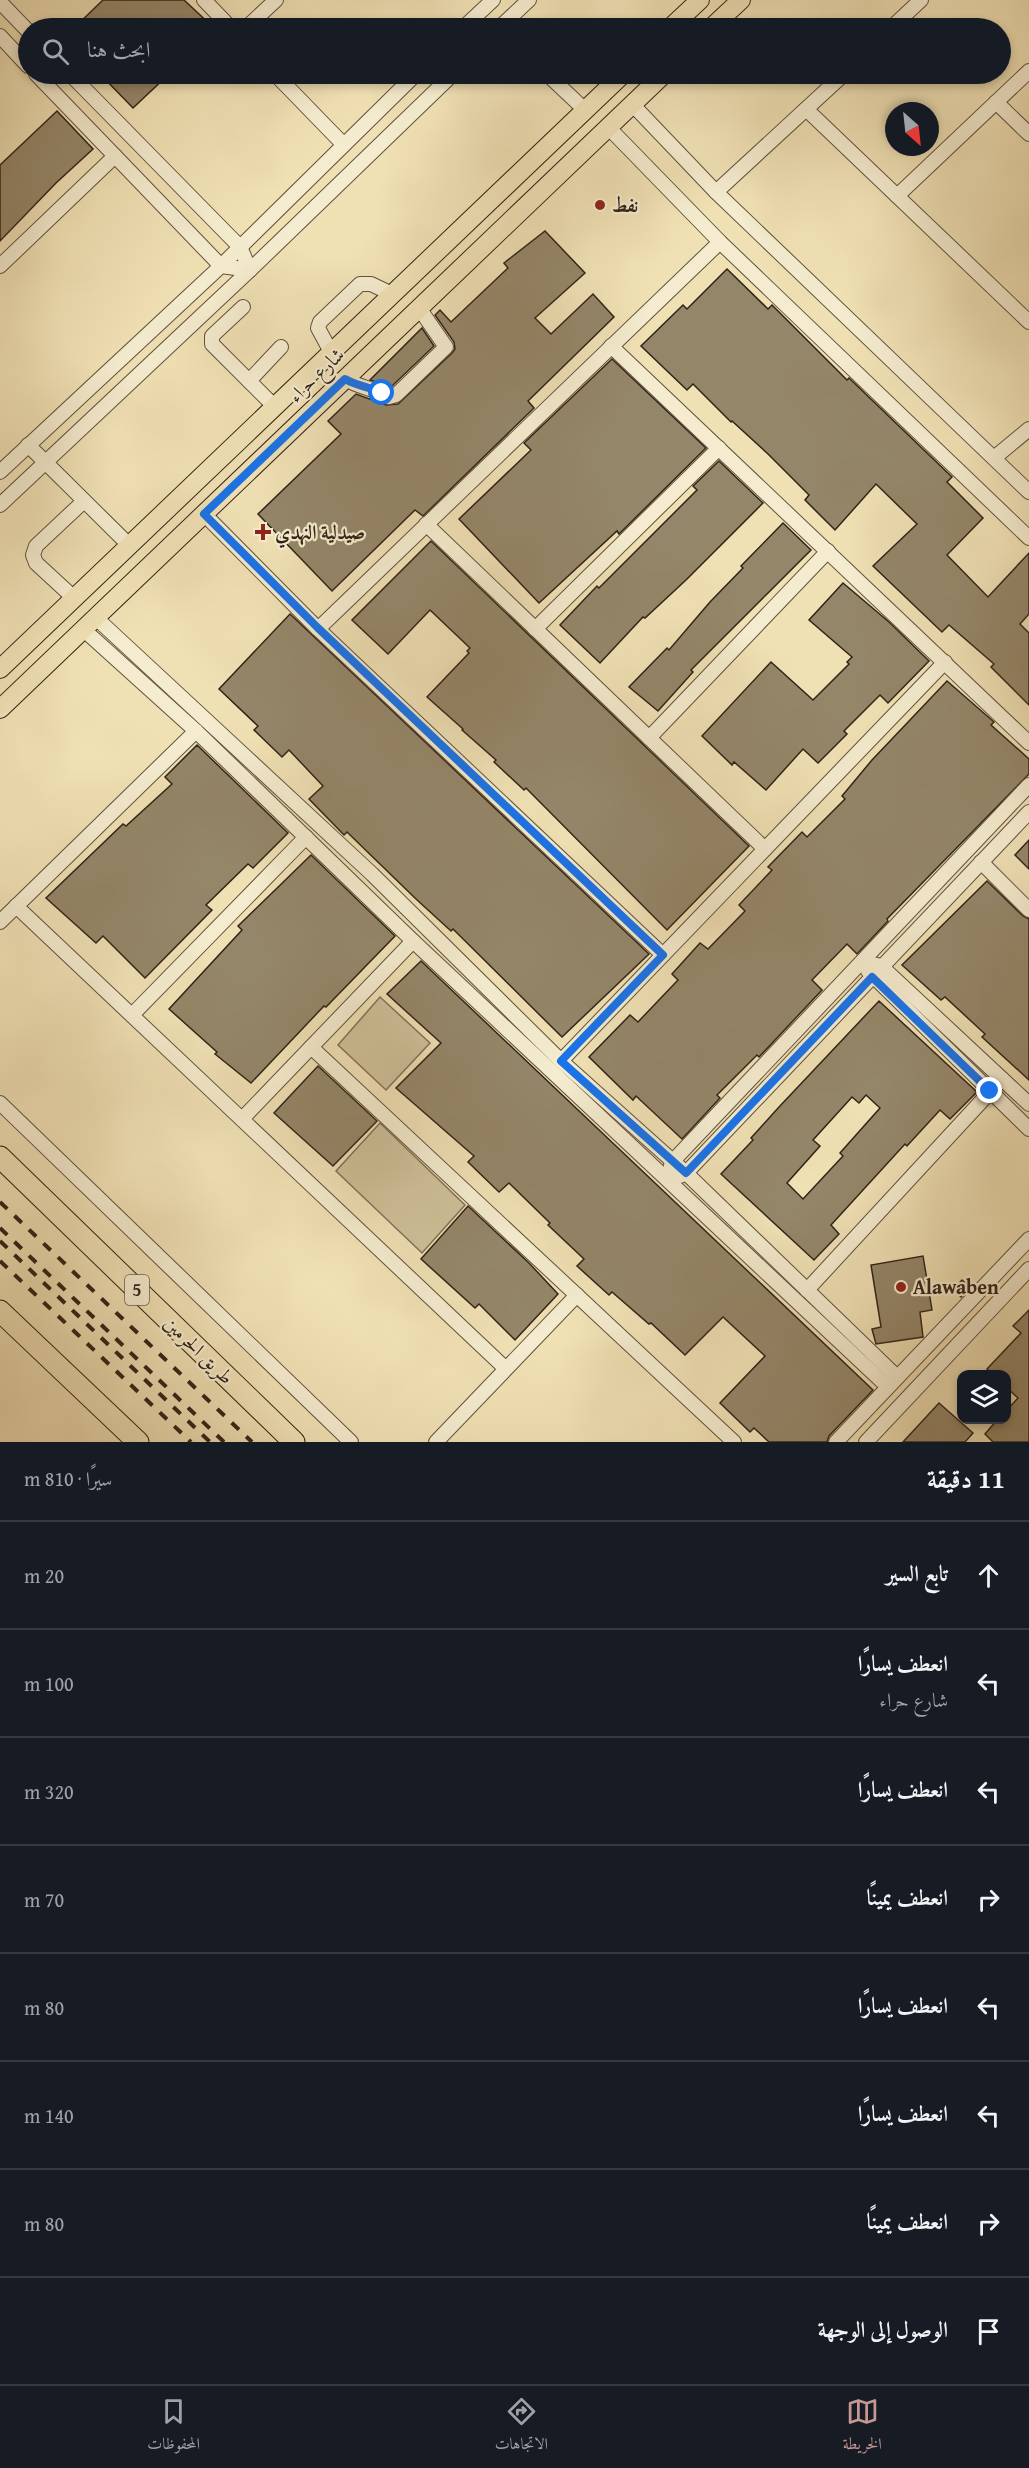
<!DOCTYPE html>
<html lang="ar">
<meta charset="utf-8">
<style>
:root{--surface:#171b24;--page:#242831;--text:#f1f3f6;--muted:#9ea1a6;--line:#363941;--accent:#c59692}
body{margin:0;font-family:"Gentium Book Plus",Amiri,serif;background:var(--page);color:var(--text);direction:rtl}
.controls{position:absolute;right:18px;bottom:18px;display:grid;overflow:hidden;border-radius:12px;box-shadow:0 3px 9px #0003}
.controls button{width:54px;height:54px;display:grid;place-items:center;padding:0;border:0;border-bottom:2px solid var(--line);background:var(--surface);color:var(--text);font:30px sans-serif}
.compass{position:absolute;left:885px;top:102px;width:54px;height:54px;border-radius:50%;background:var(--surface);box-shadow:0 3px 9px #0003;rotate:153deg}
.stop{position:absolute;width:18px;height:18px;margin:-14px;border:4px solid #1a73e8;border-radius:50%;background:#fff}
.stop.end{background:#1a73e8;border-color:#fff;box-shadow:0 2px 6px #0008}
.list{margin:0;padding:0;list-style:none}
h2{display:flex;justify-content:space-between;align-items:center;height:78px;margin:0;padding:0 24px;font-size:26px}
h2 small{font-size:20px;font-weight:400;color:var(--muted)}
.list li{display:grid;grid-template-columns:39px 1fr auto;gap:18px;align-items:center;box-sizing:border-box;height:108px;padding:0 24px;border-top:2px solid var(--line)}
.list b{display:block;font-size:22px;white-space:nowrap}
.list p{margin:0;font-size:20px;white-space:nowrap;color:var(--muted)}
.list em{font-size:20px;font-style:normal;color:var(--muted)}
.icon{flex:none;width:33px;height:33px;fill:none;stroke:currentColor;stroke-width:2;stroke-linecap:round;stroke-linejoin:round}
.map{position:relative;flex:none;width:1029px;height:1442px;overflow:hidden;direction:ltr}
.search{position:absolute;background:var(--surface);box-shadow:0 3px 9px #0003;left:18px;right:18px;top:18px;height:66px;display:flex;align-items:center;gap:15px;box-sizing:border-box;padding:0 21px;border-radius:33px;color:var(--muted);font-size:22px}
.sheet{height:942px;background:var(--surface)}
nav{display:flex;justify-content:space-around;align-items:center;box-sizing:border-box;height:84px;border-top:2px solid var(--line);background:var(--surface);font-size:16px;color:var(--muted)}
nav a{display:grid;justify-items:center;gap:3px}
nav .on{color:var(--accent)}
.map>svg:first-child{display:block}
</style>
<div class="map">
<svg width="1029" height="1442" viewBox="0 0 1029 1442">
<rect width="100%" height="100%" fill="#f0e1b5"/>
<filter id="stains"><feTurbulence type="fractalNoise" baseFrequency=".00333" numOctaves="4"/><feColorMatrix values="0 0 0 0 .2 0 0 0 0 .09 0 0 0 0 .02 0 0 0 .5 -.17"/></filter>
<radialGradient id="worn" r=".72"><stop offset=".6" stop-color="#630" stop-opacity="0"/><stop offset="1" stop-color="#630" stop-opacity=".3"/></radialGradient>
<g fill="#cfc19a" stroke="#807258" stroke-width="1.5">
<path d="M 380,997 L 430,1043 L 386,1090 L 338,1045 Z"/>
<path d="M 380,1123 L 465,1205 L 422,1253 L 336,1171 Z"/>
</g>
<g fill="#948669" stroke="#302317" stroke-width="1.5" fill-rule="evenodd">
<path d="M 103,0 L 184,0 L 214,28 L 74,28 Z"/>
<path d="M 100,74 L 169,74 L 133,108 Z"/>
<path d="M 57,111 L 93,149 L 56,183 L 0,241 L 0,165 Z"/>
<path d="M 545,231 L 585,273 L 535,318 L 551,334 L 593,294 L 614,317 L 528,401 L 534,408 L 423,516 L 415,510 L 332,591 L 258,514 L 341,434 L 328,421 L 356,394 L 386,405 L 398,404 L 452,353 L 455,349 L 454,342 L 435,315 L 440,310 L 451,322 L 508,268 L 504,263 Z"/>
<path d="M 727,269 L 768,309 L 772,305 L 847,380 L 849,378 L 952,477 L 947,482 L 983,518 L 947,555 L 988,597 L 1029,553 L 1029,614 L 1020,624 L 1029,633 L 1029,705 L 991,667 L 994,664 L 949,625 L 942,632 L 873,566 L 917,524 L 876,484 L 835,530 L 805,500 L 809,495 L 768,454 L 732,421 L 731,422 L 693,384 L 687,390 L 641,346 L 683,305 L 687,309 Z"/>
<path d="M 422,328 L 434,346 L 391,387 L 370,380 Z"/>
<path d="M 612,359 L 706,448 L 619,534 L 617,531 L 539,603 L 459,519 L 531,450 L 524,443 Z"/>
<path d="M 719,461 L 763,503 L 686,580 L 645,618 L 643,617 L 600,663 L 560,625 L 597,586 L 599,588 L 697,490 L 693,486 Z"/>
<path d="M 783,523 L 811,550 L 691,670 L 693,672 L 658,711 L 629,687 L 667,648 L 669,650 L 710,602 L 743,568 L 741,566 Z"/>
<path d="M 431,541 L 749,846 L 667,930 L 526,788 L 524,790 L 494,762 L 496,760 L 462,730 L 463,729 L 427,697 L 469,653 L 467,651 L 470,648 L 430,610 L 388,654 L 352,620 Z"/>
<path d="M 843,583 L 889,622 L 929,661 L 888,703 L 880,695 L 844,731 L 847,734 L 818,763 L 803,749 L 766,790 L 734,762 L 732,765 L 702,736 L 771,662 L 813,700 L 849,664 L 847,662 L 852,657 L 809,620 Z"/>
<path d="M 290,614 L 649,954 L 562,1037 L 453,929 L 451,931 L 416,899 L 347,832 L 344,835 L 309,799 L 323,786 L 289,750 L 282,757 L 254,730 L 258,726 L 219,689 Z"/>
<path d="M 947,681 L 994,722 L 991,725 L 1029,759 L 1029,774 L 887,919 L 888,921 L 857,954 L 847,944 L 812,980 L 822,990 L 759,1057 L 757,1055 L 717,1095 L 720,1098 L 682,1139 L 636,1096 L 633,1100 L 589,1057 L 630,1015 L 638,1022 L 678,980 L 672,974 L 700,943 L 708,949 L 745,911 L 739,905 L 772,870 L 768,867 L 802,832 L 807,837 L 845,799 L 842,796 L 872,760 Z"/>
<path d="M 197,745 L 288,833 L 253,868 L 248,864 L 206,905 L 212,910 L 145,978 L 103,936 L 96,943 L 46,898 L 123,824 L 126,826 L 172,784 L 165,777 Z"/>
<path d="M 1029,840 L 1029,869 L 1015,855 Z"/>
<path d="M 311,855 L 395,936 L 326,1007 L 324,1006 L 251,1083 L 215,1054 L 217,1052 L 169,1009 L 242,930 L 238,926 Z"/>
<path d="M 987,881 L 1023,916 L 1029,919 L 1029,1080 L 982,1037 L 985,1034 L 945,997 L 941,1000 L 902,965 Z"/>
<path d="M 421,961 L 873,1390 L 829,1436 L 827,1442 L 769,1442 L 754,1428 L 750,1432 L 720,1403 L 765,1356 L 723,1317 L 685,1355 L 651,1323 L 649,1324 L 612,1292 L 609,1295 L 577,1266 L 584,1259 L 548,1225 L 550,1223 L 509,1183 L 499,1192 L 468,1162 L 474,1156 L 396,1088 L 441,1043 L 387,994 Z"/>
<path d="M 879,1001 L 977,1092 L 950,1119 L 940,1110 L 907,1146 L 905,1144 L 831,1225 L 839,1234 L 814,1260 L 721,1174 L 753,1140 L 751,1138 L 779,1107 ZM 866,1095 L 880,1108 L 840,1153 L 843,1156 L 803,1199 L 787,1183 L 820,1146 L 813,1140 L 852,1097 L 859,1103 Z"/>
<path d="M 318,1066 L 377,1121 L 333,1166 L 274,1113 Z"/>
<path d="M 468,1206 L 529,1263 L 558,1294 L 515,1340 L 479,1304 L 475,1308 L 421,1259 Z"/>
<path d="M 923,1256 L 932,1310 L 920,1312 L 923,1337 L 876,1344 L 872,1329 L 881,1327 L 871,1265 Z"/>
<path d="M 962,1280 L 970,1287 L 961,1297 L 953,1290 Z"/>
<path d="M 1029,1310 L 1029,1442 L 993,1442 L 985,1434 L 998,1419 L 1006,1419 L 1006,1411 L 1018,1398 L 1006,1387 L 1006,1374 L 993,1374 L 987,1369 L 1021,1333 L 1013,1326 Z"/>
<path d="M 939,1403 L 973,1433 L 965,1442 L 903,1442 Z"/>
</g>
<g fill="none" stroke-linecap="round" stroke-linejoin="round">
<defs>
<g id="minor">
<path d="M 204,0 L 231,28"/>
<path d="M 0,2 L 28,31"/>
<path d="M 246,28 L 276,0"/>
<path d="M 463,28 L 493,0"/>
<path d="M 499,28 L 529,0"/>
<path d="M 891,28 L 921,0"/>
<path d="M 0,36 L 28,66"/>
<path d="M 36,74 L 221,266 L 250,270 L 240,247 L 70,74"/>
<path d="M 275,74 L 343,144"/>
<path d="M 547,74 L 585,110"/>
<path d="M 996,102 L 1029,134"/>
<path d="M 632,104 L 716,192 L 1029,492"/>
<path d="M 806,109 L 1029,322"/>
<path d="M 608,127 L 720,242 L 1029,538"/>
<path d="M 716,192 L 844,74"/>
<path d="M 897,196 L 1029,71"/>
<path d="M 0,266 L 115,156"/>
<path d="M 243,307 L 212,336 L 212,344 L 275,407"/>
<path d="M 611,346 L 1029,743"/>
<path d="M 331,352 L 318,328 L 320,322 L 360,284 L 371,284 L 392,294"/>
<path d="M 345,379 C 359,387 374,389 389,397 L 396,395 L 446,347 L 419,308"/>
<path d="M 249,381 L 281,347"/>
<path d="M 28,445 L 129,545"/>
<path d="M 994,458 L 1029,429"/>
<path d="M 0,472 L 221,266 L 416,74"/>
<path d="M 0,505 L 250,270 L 453,74"/>
<path d="M 204,514 L 318,629 L 663,955"/>
<path d="M 426,524 L 765,849"/>
<path d="M 74,598 L 36,563 L 33,555 L 36,546 L 84,501"/>
<path d="M 95,617 L 372,874 L 561,1061 L 686,1173 L 897,1377"/>
<path d="M 83,629 L 196,731 L 413,941 L 888,1387"/>
<path d="M 318,629 L 720,242"/>
<path d="M 535,629 L 719,448"/>
<path d="M 649,738 L 828,551"/>
<path d="M 981,862 L 1029,910"/>
<path d="M 16,906 L 505,1368"/>
<path d="M 0,922 L 196,731"/>
<path d="M 873,964 L 881,966 L 1029,1104"/>
<path d="M 868,971 L 1029,1129"/>
<path d="M 132,1015 L 306,837"/>
<path d="M 311,1047 L 734,1442"/>
<path d="M 561,1061 L 945,662"/>
<path d="M 0,1103 L 351,1442"/>
<path d="M 242,1119 L 413,941"/>
<path d="M 670,1170 L 672,1162 L 1029,785"/>
<path d="M 680,1176 L 686,1173 L 1029,812"/>
<path d="M 807,1290 L 1002,1079"/>
<path d="M 436,1442 L 577,1295"/>
<path d="M 836,1442 L 1029,1239"/>
<path d="M 866,1442 L 1029,1269"/>
</g>
<g id="major">
<path d="M 670,28 L 700,0"/>
<path d="M 711,28 L 741,0"/>
<path d="M 0,669 L 623,74"/>
<path d="M 0,709 L 664,74"/>
</g>
<g id="highway">
<path d="M 0,1157 L 294,1442"/>
<path d="M 0,1311 L 138,1442"/>
</g>
</defs>
<use href="#minor" stroke="#60523e" stroke-width="16"/>
<use href="#major" stroke="#302317" stroke-width="20"/>
<use href="#highway" stroke="#302317" stroke-width="23"/>
<use href="#minor" stroke="#f5eccf" stroke-width="14"/>
<use href="#major" stroke="#f0e1b5" stroke-width="18"/>
<use href="#highway" stroke="#f0e1b5" stroke-width="21"/>
<g stroke="#302317" stroke-width="4" stroke-dasharray="10 10" stroke-linecap="butt">
<path d="M 0,1202 L 252,1442"/>
<path d="M 0,1228 L 224,1442"/>
<path d="M 0,1241 L 210,1442"/>
<path d="M 0,1261 L 191,1442"/>
</g>
</g>
<g fill="none" stroke-linecap="round" stroke-linejoin="round">
<path stroke="#1a73e8" stroke-width="8" d="M 382,393 C 370,387 357,386 345,379 L 204,514 L 318,628 L 663,955 L 561,1061 L 686,1173 L 872,977 L 990,1091"/>
</g>
<g fill="#8f2418" stroke="#f5eccf" stroke-width="2">
<circle cx="600" cy="205" r="6"/>
<path d="M260 523h6v6h6v6h-6v6h-6v-6h-6v-6h6z"/>
<circle cx="901" cy="1287" r="6"/>
</g>
<g text-anchor="middle" stroke-width="4.5" stroke-linejoin="round" paint-order="stroke">
<rect fill="#f5eccf" stroke="#6b5f4e" stroke-width="1.5" x="125" y="1275" width="24" height="30" rx="4.5"/>
<g font-size="18" font-weight="bold" fill="#302317">
<text x="137" y="1296">5</text>
</g>
<g font-size="20" font-weight="bold" fill="#302317" stroke="#f5eccf" text-anchor="start">
<text x="612" y="212">نفط</text>
<text x="275" y="539">صيدلية النهدي</text>
<text x="913" y="1294">Alawaben</text>
</g>
<g font-size="20" fill="#302317" stroke="#f5eccf">
<text transform="translate(316 375) rotate(-44)" y="7">شارع حراء</text>
<text transform="translate(199 1350) rotate(44)" y="7">طريق الحرمين</text>
</g>
</g>
<rect width="100%" height="100%" filter="url(#stains)"/>
<rect width="100%" height="100%" fill="url(#worn)"/>
</svg>
<div class="controls">
<button><svg class="icon" aria-label="layers" viewBox="0 0 24 24"><path d="M12 4l9 5-9 5-9-5zM3 14l9 5 9-5"/></svg></button>
</div>
<svg class="compass" viewBox="-18 -18 36 36"><path d="M0-13l5 13h-10z" fill="#e53935"/><path d="M0 13l5-13h-10z" fill="#9ea1a6"/></svg>
<div class="stop" style="left:382px;top:393px"></div>
<div class="stop end" style="left:990px;top:1091px"></div>
<div class="search"><svg class="icon" aria-label="search" viewBox="0 0 24 24"><circle cx="10" cy="10" r="6"/><path d="M15 15l6 6"/></svg>ابحث هنا</div>
</div>
<section class="sheet">
<h2>11 دقيقة<small>سيرًا · 810 m</small></h2>
<ul class="list">
<li><svg class="icon" aria-label="ahead" viewBox="0 0 24 24"><path d="M12 20V5M6 11l6-6 6 6"/></svg><div><b>تابع السير</b></div><em>20 m</em></li>
<li><svg class="icon" aria-label="left" viewBox="0 0 24 24"><path d="M17 20v-9H6M10 6l-5 5 5 5"/></svg><div><b>انعطف يسارًا</b><p>شارع حراء</p></div><em>100 m</em></li>
<li><svg class="icon" aria-label="left" viewBox="0 0 24 24"><path d="M17 20v-9H6M10 6l-5 5 5 5"/></svg><div><b>انعطف يسارًا</b></div><em>320 m</em></li>
<li><svg class="icon" aria-label="right" viewBox="0 0 24 24"><path d="M7 20v-9h11M14 6l5 5-5 5"/></svg><div><b>انعطف يمينًا</b></div><em>70 m</em></li>
<li><svg class="icon" aria-label="left" viewBox="0 0 24 24"><path d="M17 20v-9H6M10 6l-5 5 5 5"/></svg><div><b>انعطف يسارًا</b></div><em>80 m</em></li>
<li><svg class="icon" aria-label="left" viewBox="0 0 24 24"><path d="M17 20v-9H6M10 6l-5 5 5 5"/></svg><div><b>انعطف يسارًا</b></div><em>140 m</em></li>
<li><svg class="icon" aria-label="right" viewBox="0 0 24 24"><path d="M7 20v-9h11M14 6l5 5-5 5"/></svg><div><b>انعطف يمينًا</b></div><em>80 m</em></li>
<li><svg class="icon" aria-label="arrive" viewBox="0 0 24 24"><path d="M6 21V4h12l-3 4 3 4H6"/></svg><div><b>الوصول إلى الوجهة</b></div></li>
</ul>
</section>
<nav>
<a class="on"><svg class="icon" aria-label="map" viewBox="0 0 24 24"><path d="M3 6l6-2 6 2 6-2v14l-6 2-6-2-6 2zM9 4v14M15 6v14"/></svg>الخريطة</a>
<a><svg class="icon" aria-label="directions" viewBox="0 0 24 24"><path d="M12 3l9 9-9 9-9-9zM9 14v-3h6M13 9l2 2-2 2"/></svg>الاتجاهات</a>
<a><svg class="icon" aria-label="saved" viewBox="0 0 24 24"><path d="M7 4h10v16l-5-4-5 4z"/></svg>المحفوظات</a>
</nav>
